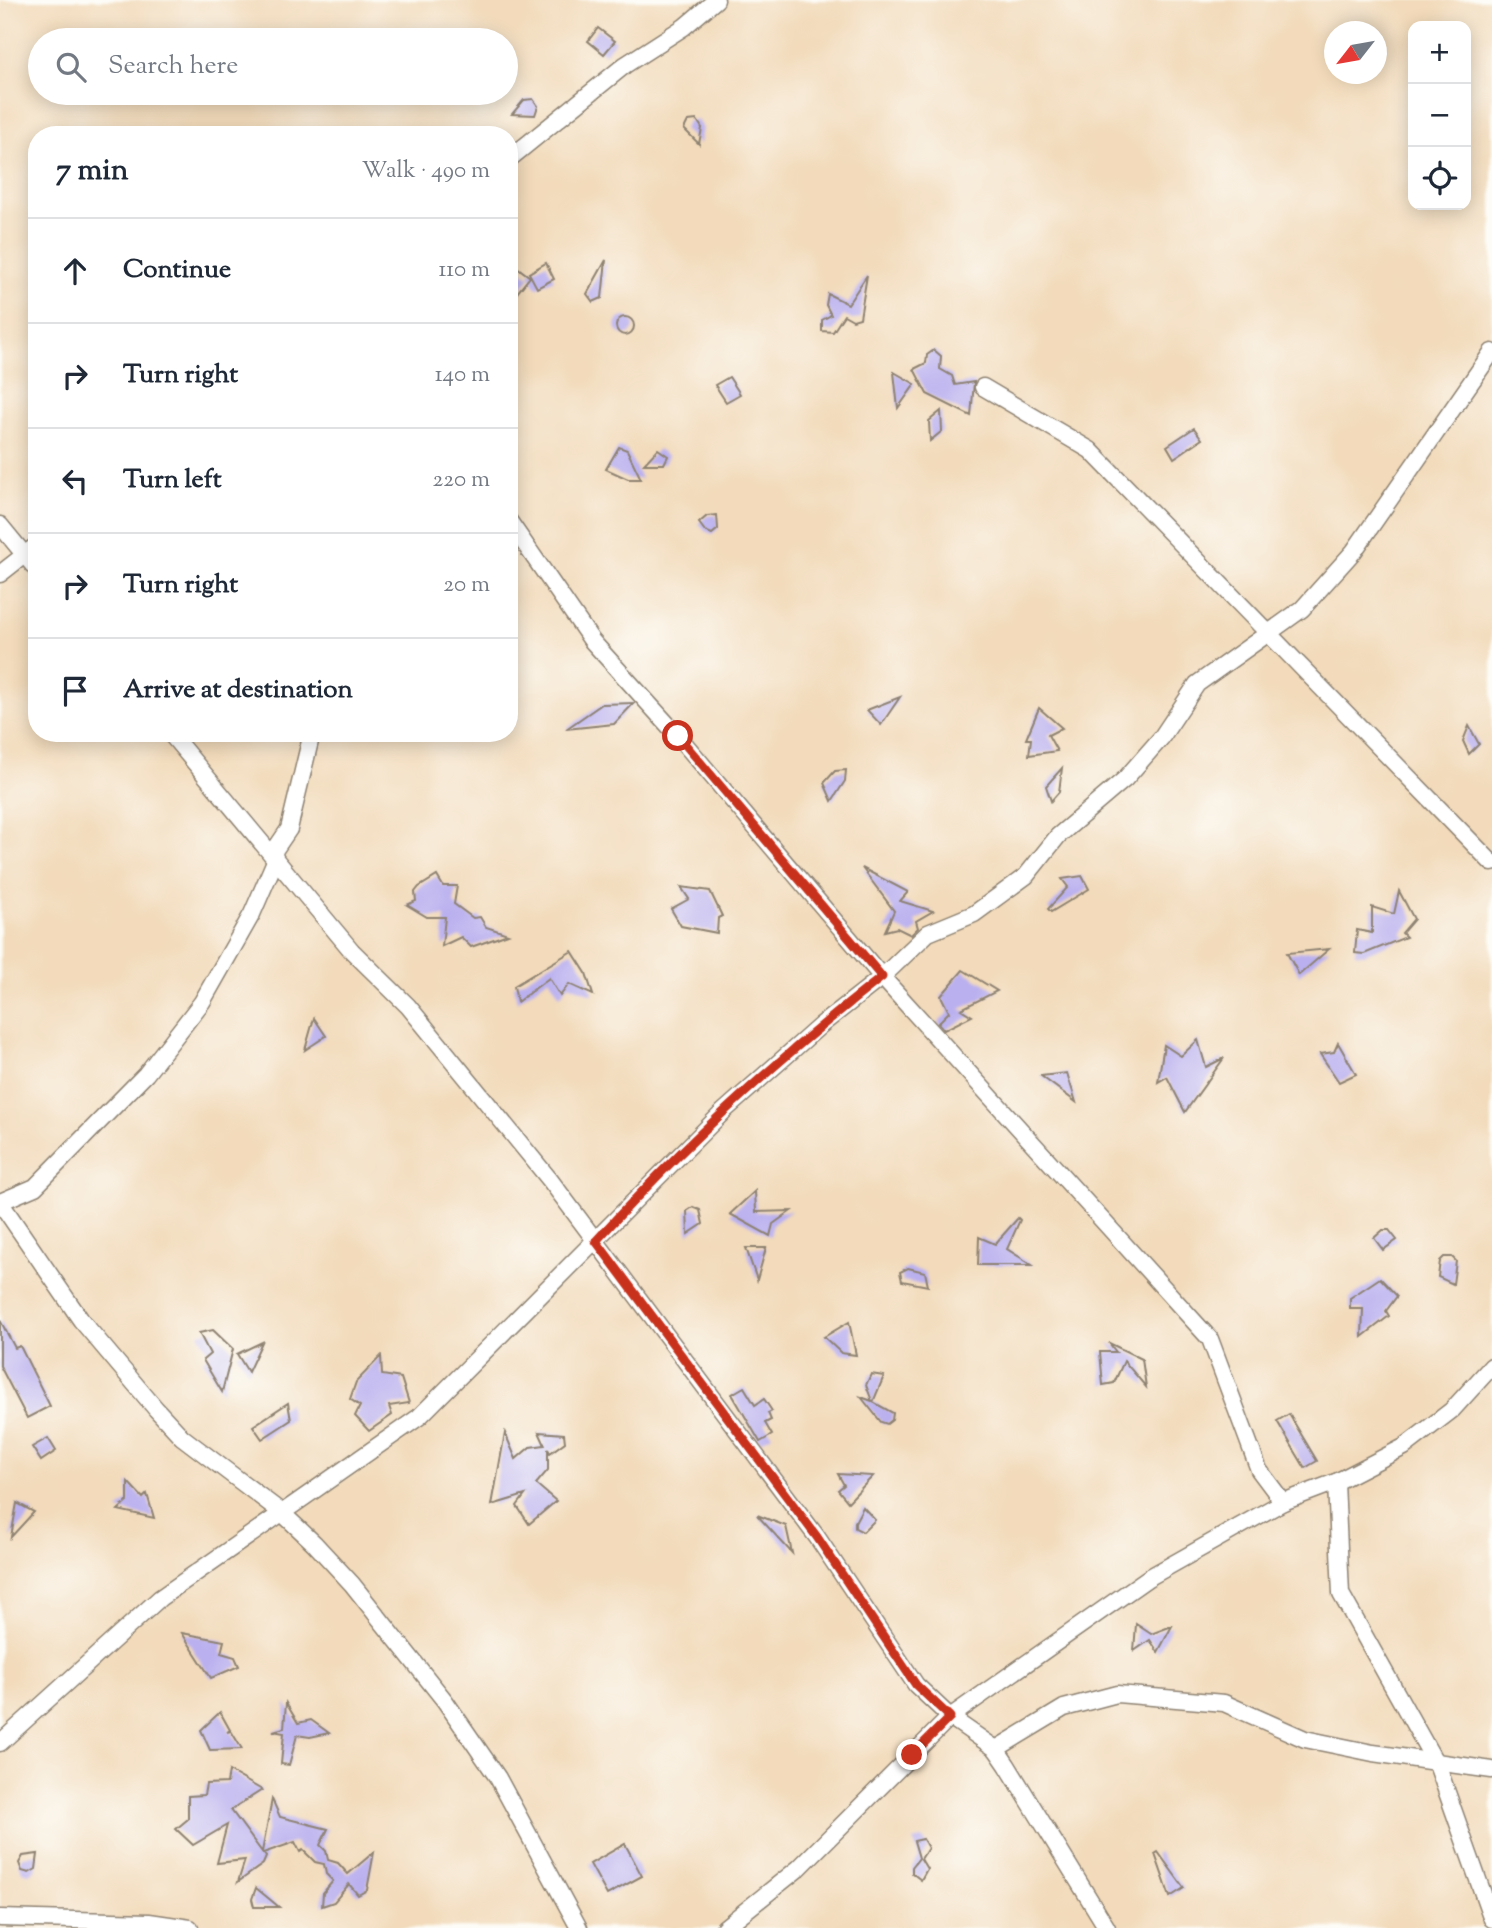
<!DOCTYPE html>
<meta charset="utf-8">
<style>
:root{--surface:#fff;--page:#f2f2f3;--text:#1f2937;--muted:#747a83;--line:#e0e1e3}
body{margin:0;font-family:"Sorts Mill Goudy",serif;background:var(--page);color:var(--text)}
.controls{position:absolute;right:21px;top:21px;display:grid;overflow:hidden;border-radius:14px;box-shadow:0 4px 18px #0003}
.controls button{width:63px;height:63px;display:grid;place-items:center;padding:0;border:0;border-bottom:2px solid var(--line);background:var(--surface);color:var(--text);font:35px sans-serif}
.compass{position:absolute;left:1324px;top:21px;width:63px;height:63px;border-radius:50%;background:var(--surface);box-shadow:0 4px 18px #0003;rotate:239deg}
.stop{position:absolute;width:21px;height:21px;margin:-16px;border:5px solid #c8321e;border-radius:50%;background:#fff}
.stop.end{background:#c8321e;border-color:#fff;box-shadow:0 2px 7px #0008}
.list{margin:0;padding:0;list-style:none}
h2{display:flex;justify-content:space-between;align-items:center;height:91px;margin:0;padding:0 28px;font-size:30px}
h2 small{font-size:23px;font-weight:400;color:var(--muted)}
.list li{display:grid;grid-template-columns:46px 1fr auto;gap:21px;align-items:center;box-sizing:border-box;height:105px;padding:0 28px;border-top:2px solid var(--line)}
.list b{display:block;font-size:26px;white-space:nowrap}
.list em{font-size:23px;font-style:normal;color:var(--muted)}
.icon{flex:none;width:38px;height:38px;fill:none;stroke:currentColor;stroke-width:2;stroke-linecap:round;stroke-linejoin:round}
.map{position:relative;flex:none;width:1492px;height:1928px;overflow:hidden}
.search{position:absolute;background:var(--surface);box-shadow:0 4px 18px #0003;left:28px;top:28px;width:490px;height:77px;display:flex;align-items:center;gap:18px;box-sizing:border-box;padding:0 24px;border-radius:38px;color:var(--muted);font-size:26px}
.panel{position:absolute;background:var(--surface);box-shadow:0 4px 18px #0003;left:28px;top:126px;width:490px;height:616px;border-radius:28px}
.map>svg:first-child{display:block}
</style>
<div class="map">
<svg width="1492" height="1928" viewBox="0 0 1492 1928">
<rect width="100%" height="100%" fill="#fdfcf7"/>
<filter id="ink" filterUnits="userSpaceOnUse"><feTurbulence type="fractalNoise" baseFrequency=".0143" numOctaves="2"/><feDisplacementMap in="SourceGraphic" scale="14" xChannelSelector="R" yChannelSelector="G"/><feConvolveMatrix kernelMatrix="1 2 1 2 8 2 1 2 1" color-interpolation-filters="sRGB"/></filter>
<filter id="wash" filterUnits="userSpaceOnUse"><feTurbulence type="fractalNoise" baseFrequency=".00686" numOctaves="4" result="noise"/><feDisplacementMap in="SourceGraphic" scale="28" xChannelSelector="R" yChannelSelector="G"/><feGaussianBlur stdDeviation="1.57" result="paint"/><feColorMatrix in="noise" values="0 0 0 0 0 0 0 0 0 0 0 0 0 0 0 0 0 1.4 0 .05"/><feComposite in="paint" operator="in"/></filter>
<g filter="url(#wash)">
<rect width="100%" height="100%" fill="#f2daba"/>
<g id="blocks">
<g fill="#bab0ef">
<path d="M 598,28 L 615,41 L 604,54 L 588,41 Z"/>
<path d="M 533,99 L 538,106 L 535,115 L 512,114 L 524,100 Z"/>
<path d="M 697,120 L 702,128 L 699,144 L 684,129 L 688,121 Z"/>
<path d="M 606,260 L 602,298 L 593,302 L 587,294 Z"/>
<path d="M 509,261 L 530,277 L 509,303 Z"/>
<path d="M 546,263 L 554,279 L 537,288 L 529,273 Z"/>
<path d="M 867,275 L 860,318 L 853,320 L 844,315 L 833,332 L 822,331 L 822,320 L 831,315 L 826,305 L 828,294 L 848,304 Z"/>
<circle cx="625" cy="326" r="9"/>
<path d="M 934,350 L 941,356 L 940,369 L 952,376 L 955,385 L 974,382 L 971,416 L 927,394 L 914,369 L 926,363 L 927,355 Z"/>
<path d="M 894,372 L 915,384 L 898,408 Z"/>
<path d="M 729,377 L 740,394 L 726,402 L 715,385 Z"/>
<path d="M 941,411 L 942,431 L 930,441 L 929,421 Z"/>
<path d="M 1194,428 L 1202,439 L 1174,458 L 1167,446 Z"/>
<path d="M 619,447 L 627,450 L 641,479 L 628,479 L 606,469 Z"/>
<path d="M 658,449 L 668,456 L 664,464 L 644,464 Z"/>
<path d="M 717,515 L 718,529 L 712,534 L 705,531 L 699,523 L 707,516 Z"/>
<path d="M 900,697 L 881,725 L 867,710 Z"/>
<path d="M 634,703 L 614,724 L 566,729 L 602,704 Z"/>
<path d="M 1039,708 L 1062,728 L 1048,735 L 1057,751 L 1029,755 L 1031,739 L 1026,739 Z"/>
<path d="M 1469,726 L 1479,744 L 1469,754 L 1463,741 Z"/>
<path d="M 1062,768 L 1059,792 L 1051,801 L 1046,786 Z"/>
<path d="M 846,770 L 845,781 L 832,801 L 824,783 L 835,771 Z"/>
<path d="M 862,868 L 908,892 L 900,901 L 933,911 L 916,921 L 918,928 L 911,935 L 897,928 L 885,931 L 894,911 Z"/>
<path d="M 437,876 L 443,886 L 457,886 L 454,904 L 473,918 L 480,917 L 486,927 L 508,934 L 471,947 L 461,937 L 442,946 L 445,917 L 427,917 L 407,905 L 416,901 L 415,892 L 419,887 Z"/>
<path d="M 1082,876 L 1089,889 L 1051,912 L 1048,909 L 1068,887 L 1062,879 Z"/>
<path d="M 681,887 L 710,891 L 722,916 L 718,918 L 717,933 L 681,926 L 671,909 L 689,899 Z"/>
<path d="M 1399,891 L 1414,919 L 1402,933 L 1406,937 L 1364,954 L 1355,953 L 1357,930 L 1372,933 L 1372,907 L 1394,914 Z"/>
<path d="M 1329,949 L 1299,975 L 1287,953 Z"/>
<path d="M 572,951 L 586,973 L 593,995 L 569,984 L 560,996 L 549,978 L 517,1002 L 514,986 Z"/>
<path d="M 963,970 L 997,991 L 961,1009 L 972,1016 L 944,1030 L 938,1023 L 949,1012 L 941,996 Z"/>
<path d="M 314,1018 L 326,1036 L 305,1050 Z"/>
<path d="M 1198,1040 L 1206,1067 L 1224,1058 L 1185,1112 L 1167,1077 L 1158,1082 L 1164,1045 L 1181,1056 Z"/>
<path d="M 1338,1043 L 1356,1074 L 1339,1082 L 1320,1054 L 1334,1052 Z"/>
<path d="M 1067,1073 L 1076,1102 L 1041,1076 Z"/>
<path d="M 755,1191 L 756,1212 L 791,1211 L 773,1224 L 770,1236 L 730,1214 Z"/>
<path d="M 693,1207 L 700,1210 L 703,1224 L 688,1234 L 687,1211 Z"/>
<path d="M 1018,1218 L 1020,1220 L 1007,1249 L 1032,1265 L 978,1265 L 979,1237 L 995,1244 Z"/>
<path d="M 1383,1230 L 1389,1230 L 1397,1240 L 1383,1250 L 1374,1238 Z"/>
<path d="M 746,1248 L 766,1248 L 757,1280 Z"/>
<path d="M 1444,1257 L 1452,1257 L 1456,1261 L 1453,1284 L 1438,1277 L 1440,1261 Z"/>
<path d="M 908,1268 L 925,1272 L 928,1286 L 902,1281 L 900,1272 Z"/>
<path d="M 1380,1278 L 1397,1296 L 1386,1311 L 1389,1316 L 1362,1337 L 1363,1309 L 1350,1309 L 1350,1298 Z"/>
<path d="M 0,1320 L 15,1348 L 20,1346 L 50,1406 L 27,1418 L 0,1366 Z"/>
<path d="M 849,1322 L 856,1355 L 841,1353 L 824,1337 Z"/>
<path d="M 213,1330 L 233,1349 L 222,1392 L 203,1360 L 210,1354 L 199,1333 Z"/>
<path d="M 262,1342 L 248,1372 L 237,1354 Z"/>
<path d="M 1109,1343 L 1142,1359 L 1146,1387 L 1124,1361 L 1114,1383 L 1103,1385 L 1100,1352 L 1116,1352 Z"/>
<path d="M 381,1356 L 382,1375 L 401,1378 L 409,1403 L 389,1406 L 392,1415 L 369,1431 L 355,1416 L 360,1406 L 350,1399 L 356,1382 Z"/>
<path d="M 871,1374 L 884,1376 L 873,1402 L 893,1413 L 892,1420 L 887,1424 L 881,1422 L 861,1397 L 872,1401 L 866,1385 Z"/>
<path d="M 744,1387 L 755,1405 L 764,1399 L 772,1411 L 768,1413 L 771,1420 L 765,1423 L 772,1435 L 760,1442 L 732,1394 Z"/>
<path d="M 288,1403 L 291,1420 L 262,1439 L 253,1426 Z"/>
<path d="M 1289,1414 L 1317,1461 L 1305,1468 L 1277,1421 Z"/>
<path d="M 539,1432 L 564,1434 L 565,1442 L 550,1453 L 548,1449 L 548,1470 L 536,1484 L 556,1501 L 529,1524 L 517,1506 L 525,1495 L 492,1505 L 505,1433 L 516,1459 L 530,1447 L 545,1445 Z"/>
<path d="M 48,1438 L 56,1451 L 41,1461 L 32,1447 Z"/>
<path d="M 838,1474 L 873,1476 L 848,1502 L 838,1490 L 844,1485 Z"/>
<path d="M 128,1482 L 143,1498 L 147,1494 L 154,1518 L 118,1510 L 128,1501 Z"/>
<path d="M 17,1503 L 34,1512 L 11,1537 Z"/>
<path d="M 863,1507 L 875,1520 L 863,1532 L 855,1528 L 855,1522 Z"/>
<path d="M 757,1515 L 786,1526 L 792,1553 Z"/>
<path d="M 1136,1624 L 1151,1634 L 1172,1626 L 1158,1652 L 1150,1640 L 1134,1651 Z"/>
<path d="M 182,1633 L 224,1641 L 221,1653 L 235,1657 L 239,1666 L 211,1678 Z"/>
<path d="M 286,1703 L 298,1723 L 311,1720 L 329,1733 L 310,1737 L 297,1735 L 289,1765 L 281,1764 L 284,1733 L 273,1731 L 284,1728 Z"/>
<path d="M 220,1712 L 230,1730 L 227,1732 L 231,1731 L 242,1749 L 210,1750 L 201,1730 Z"/>
<path d="M 229,1771 L 262,1790 L 231,1810 L 262,1852 L 272,1799 L 280,1817 L 328,1829 L 320,1845 L 326,1851 L 328,1860 L 338,1863 L 348,1874 L 374,1852 L 367,1890 L 358,1895 L 349,1884 L 334,1902 L 322,1906 L 323,1893 L 333,1881 L 326,1874 L 324,1864 L 315,1862 L 303,1850 L 300,1852 L 295,1842 L 263,1853 L 266,1857 L 263,1864 L 238,1882 L 245,1860 L 217,1863 L 227,1825 L 193,1845 L 176,1829 L 188,1819 L 188,1796 L 204,1795 L 206,1784 L 227,1783 Z"/>
<path d="M 923,1839 L 928,1848 L 921,1859 L 927,1869 L 921,1880 L 912,1873 L 912,1867 L 919,1858 L 914,1841 Z"/>
<path d="M 625,1844 L 642,1876 L 607,1895 L 590,1864 Z"/>
<path d="M 1158,1852 L 1184,1888 L 1170,1897 L 1155,1854 Z"/>
<path d="M 38,1854 L 36,1869 L 29,1873 L 22,1871 L 19,1863 L 23,1856 Z"/>
<path d="M 256,1888 L 279,1907 L 254,1907 L 252,1899 Z"/>
</g>
</g>
</g>
<g filter="url(#ink)">
<use href="#blocks" fill-opacity="0" stroke="#8e8272" stroke-width="2"/>
<g fill="none" stroke-linecap="round" stroke-linejoin="round">
<defs>
<g id="minor">
<path d="M 509,159 L 625,65 L 684,27 L 716,0"/>
<path d="M 983,387 L 1090,450 L 1492,863"/>
<path d="M 509,521 L 592,641 L 678,736 L 882,977 L 1210,1339 L 1259,1470 L 1283,1502"/>
<path d="M 0,525 L 37,570"/>
<path d="M 0,574 L 37,545"/>
<path d="M 170,733 L 352,951 L 408,1006 L 550,1180 L 817,1537 L 916,1685 L 950,1717 L 996,1749 L 1007,1765 L 1107,1928"/>
<path d="M 0,1202 L 81,1320 L 156,1409 L 182,1437 L 281,1512 L 314,1543 L 352,1584 L 445,1701 L 498,1778 L 579,1928"/>
<path d="M 0,1202 L 35,1187 L 146,1074 L 202,1002 L 252,914 L 275,861 L 274,851 L 289,829 L 312,733"/>
<path d="M 1336,1482 L 1341,1594 L 1438,1767 L 1492,1919"/>
<path d="M 0,1743 L 160,1598 L 419,1417 L 724,1111 L 821,1025 L 882,977 L 928,933 L 974,914 L 1026,876 L 1058,836 L 1125,779 L 1161,738 L 1197,684 L 1302,609 L 1354,551 L 1492,352"/>
<path d="M 996,1749 L 1064,1708 L 1117,1694 L 1224,1703 L 1305,1739 L 1373,1753 L 1492,1770"/>
<path d="M 0,1918 L 149,1922 L 190,1928"/>
<path d="M 724,1928 L 799,1868 L 950,1717 L 1148,1578 L 1283,1502 L 1336,1482 L 1404,1447 L 1452,1410 L 1492,1366"/>
</g>
</defs>
<use href="#minor" stroke="#8e8272" stroke-width="19"/>
<use href="#minor" stroke="#fff" stroke-width="16"/>
</g>
</g>
<g fill="none" stroke-linecap="round" stroke-linejoin="round" filter="url(#ink)">
<path stroke="#c8321e" stroke-width="9" d="M 678,736 L 882,977 C 780,1057 683,1145 596,1241 L 817,1537 L 916,1685 L 950,1717 L 912,1755"/>
</g>
</svg>
<div class="controls">
<button>+</button>
<button>−</button>
<button><svg class="icon" aria-label="locate" viewBox="0 0 24 24"><circle cx="12" cy="12" r="6"/><path d="M12 2v4M12 18v4M2 12h4M18 12h4"/></svg></button>
</div>
<svg class="compass" viewBox="-18 -18 36 36"><path d="M0-13l5 13h-10z" fill="#e53935"/><path d="M0 13l5-13h-10z" fill="#747a83"/></svg>
<div class="stop" style="left:678px;top:736px"></div>
<div class="stop end" style="left:912px;top:1755px"></div>
<div class="search"><svg class="icon" aria-label="search" viewBox="0 0 24 24"><circle cx="10" cy="10" r="6"/><path d="M15 15l6 6"/></svg>Search here</div>
<section class="panel">
<h2>7 min<small>Walk · 490 m</small></h2>
<ul class="list">
<li><svg class="icon" aria-label="ahead" viewBox="0 0 24 24"><path d="M12 20V5M6 11l6-6 6 6"/></svg><div><b>Continue</b></div><em>110 m</em></li>
<li><svg class="icon" aria-label="right" viewBox="0 0 24 24"><path d="M7 20v-9h11M14 6l5 5-5 5"/></svg><div><b>Turn right</b></div><em>140 m</em></li>
<li><svg class="icon" aria-label="left" viewBox="0 0 24 24"><path d="M17 20v-9H6M10 6l-5 5 5 5"/></svg><div><b>Turn left</b></div><em>220 m</em></li>
<li><svg class="icon" aria-label="right" viewBox="0 0 24 24"><path d="M7 20v-9h11M14 6l5 5-5 5"/></svg><div><b>Turn right</b></div><em>20 m</em></li>
<li><svg class="icon" aria-label="arrive" viewBox="0 0 24 24"><path d="M6 21V4h12l-3 4 3 4H6"/></svg><div><b>Arrive at destination</b></div></li>
</ul>
</section>
</div>
